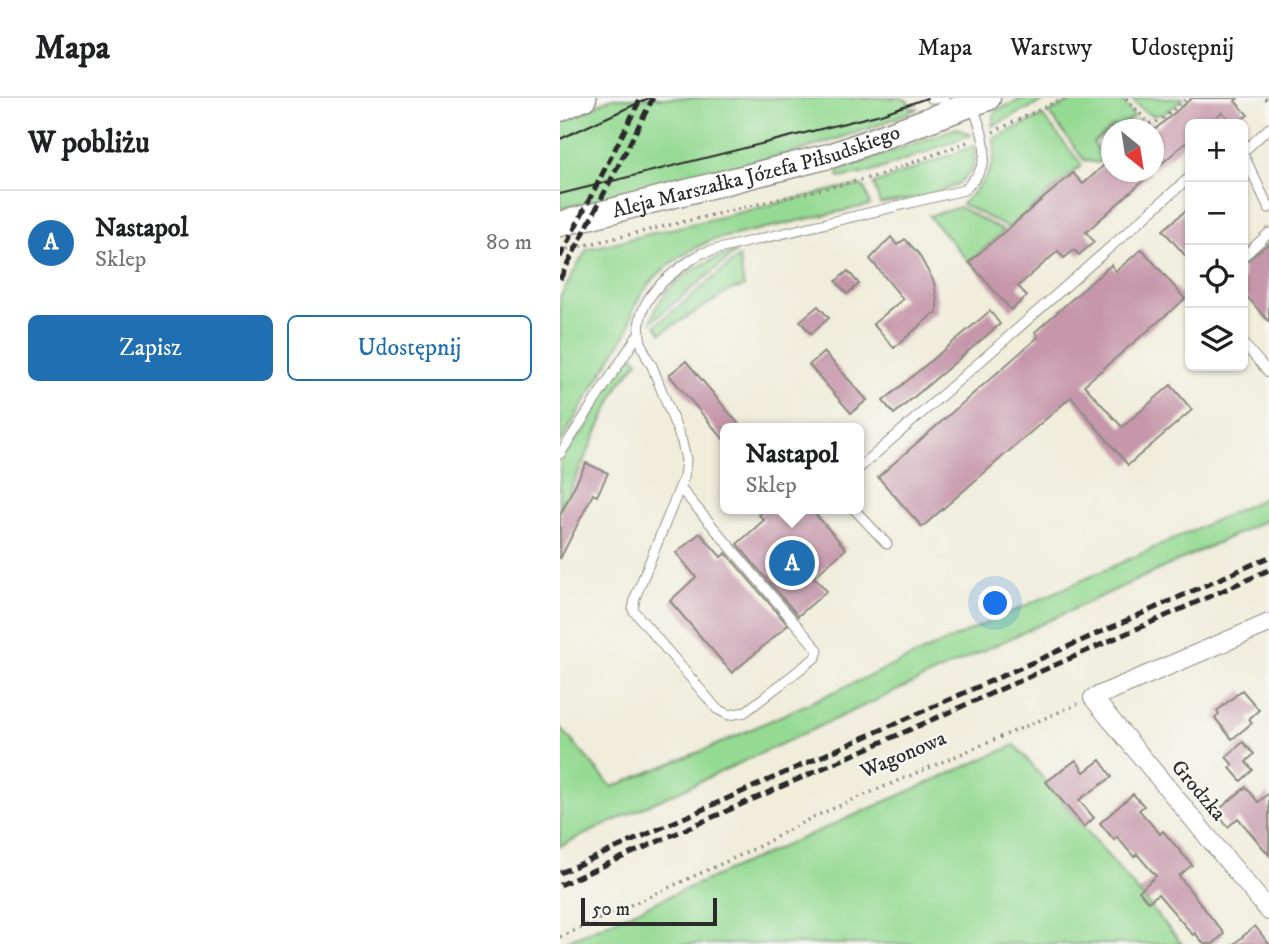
<!DOCTYPE html>
<html lang="pl">
<meta charset="utf-8">
<style>
:root{--surface:#fff;--page:#f2f2f2;--text:#202124;--muted:#757577;--line:#e0e0e0;--accent:#1f6fb2}
body{margin:0;font-family:"IM FELL DW Pica",serif;background:var(--page);color:var(--text)}
.controls{position:absolute;right:21px;top:21px;display:grid;overflow:hidden;border-radius:10px;box-shadow:0 2px 5px #0004}
.controls button{width:63px;height:63px;display:grid;place-items:center;padding:0;border:0;border-bottom:2px solid var(--line);background:var(--surface);color:var(--text);font:35px sans-serif}
.compass{position:absolute;left:541px;top:21px;width:63px;height:63px;border-radius:50%;background:var(--surface);box-shadow:0 2px 5px #0004;rotate:150deg}
.scale{position:absolute;left:21px;bottom:18px;width:136px;box-sizing:border-box;padding-left:7px;border:4px solid #2b2b2b;border-top:0;font-size:19px;line-height:24px;white-space:nowrap;color:#2b2b2b;-webkit-text-stroke:5px #f6f6f2;paint-order:stroke}
.you{position:absolute;left:436px;top:506px;width:24px;height:24px;margin:-18px;border:5px solid #fff;border-radius:50%;background:#1a73e8;box-shadow:0 0 0 10px #1a73e833}
.badge{display:grid;place-items:center;width:46px;height:46px;border-radius:50%;background:var(--accent);color:#fff;font-size:23px;font-weight:700}
.pin{position:absolute;translate:-50% -50%;border:4px solid #fff;box-shadow:0 2px 7px #0006}
.popup{position:absolute;left:160px;top:325px;width:144px;height:91px;box-sizing:border-box;display:grid;place-content:center;border-radius:10px;background:var(--surface);filter:drop-shadow(0 2px 5px #0005);font-size:23px;white-space:nowrap;color:var(--muted)}
.popup b{font-size:26px;color:var(--text)}
.popup::after{content:'';position:absolute;left:50%;top:100%;margin-left:-14px;border:14px solid transparent;border-top-color:var(--surface)}
.list{margin:0;padding:0;list-style:none}
h2{display:flex;justify-content:space-between;align-items:center;height:91px;margin:0;padding:0 28px;font-size:30px}
h2 small{font-size:23px;font-weight:400;color:var(--muted)}
.list li{display:grid;grid-template-columns:46px 1fr auto;gap:21px;align-items:center;box-sizing:border-box;height:105px;padding:0 28px;border-top:2px solid var(--line)}
.list b{display:block;font-size:26px;white-space:nowrap}
.list p{margin:0;font-size:23px;white-space:nowrap;color:var(--muted)}
.list em{font-size:23px;font-style:normal;color:var(--muted)}
.actions{display:flex;gap:14px;padding:21px 28px}
.actions a{flex:1;padding:16px 0;border:2px solid var(--accent);border-radius:10px;text-align:center;font-size:24px;color:var(--accent)}
.actions .main{background:var(--accent);color:#fff}
.icon{flex:none;width:38px;height:38px;fill:none;stroke:currentColor;stroke-width:2;stroke-linecap:round;stroke-linejoin:round}
.map{position:relative;flex:none;width:709px;height:846px;overflow:hidden}
header{display:flex;align-items:center;gap:42px;box-sizing:border-box;height:98px;padding:0 35px;background:var(--surface);border-bottom:2px solid var(--line)}
header strong{font-size:33px}
nav{display:flex;gap:38px;margin-inline-start:auto;font-size:24px}
main{display:flex}
aside{flex:1;background:var(--surface)}
.map>svg:first-child{display:block}
</style>
<header>
<strong>Mapa</strong>
<nav><a>Mapa</a><a>Warstwy</a><a>Udostępnij</a></nav>
</header>
<main>
<aside>
<h2>W pobliżu<small></small></h2>
<ul class="list">
<li><span class="badge">A</span><div><b>Nastapol</b><p>Sklep</p></div><em>80 m</em></li>
</ul>
<div class="actions"><a class="main">Zapisz</a><a>Udostępnij</a></div>
</aside>
<div class="map">
<svg width="709" height="846" viewBox="0 0 709 846">
<rect width="100%" height="100%" fill="#f6f6f2"/>
<filter id="ink" filterUnits="userSpaceOnUse"><feTurbulence type="fractalNoise" baseFrequency=".0143" numOctaves="2"/><feDisplacementMap in="SourceGraphic" scale="14" xChannelSelector="R" yChannelSelector="G"/><feConvolveMatrix kernelMatrix="1 2 1 2 8 2 1 2 1" color-interpolation-filters="sRGB"/></filter>
<filter id="wash" filterUnits="userSpaceOnUse"><feTurbulence type="fractalNoise" baseFrequency=".00686" numOctaves="4" result="noise"/><feDisplacementMap in="SourceGraphic" scale="28" xChannelSelector="R" yChannelSelector="G"/><feGaussianBlur stdDeviation="1.57" result="paint"/><feColorMatrix in="noise" values="0 0 0 0 0 0 0 0 0 0 0 0 0 0 0 0 0 1.4 0 .05"/><feComposite in="paint" operator="in"/></filter>
<g filter="url(#wash)">
<rect width="100%" height="100%" fill="#f0eddb"/>
<g fill="#95da93" stroke="#60825f" stroke-width="2">
<path d="M 52,0 L 342,0 L 348,3 L 350,10 L 359,10 L 314,29 L 239,53 L 0,111 L 0,24 Z"/>
<path d="M 464,0 L 490,0 L 432,28 L 435,13 Z"/>
<path d="M 517,0 L 560,0 L 574,18 L 558,31 L 554,28 L 533,45 L 545,60 L 537,65 L 524,62 L 489,15 Z"/>
<path d="M 571,0 L 624,0 C 601,20 592,26 571,0 Z"/>
<path d="M 483,18 L 522,67 L 448,130 L 402,106 C 422,85 439,71 434,40 Z"/>
<path d="M 396,30 L 411,37 L 312,74 L 279,80 L 278,73 Z"/>
<path d="M 414,48 C 424,97 352,99 320,106 L 314,86 Z"/>
<path d="M 301,88 L 305,90 L 310,107 L 152,142 C 122,155 89,177 75,208 C 71,216 71,226 67,234 C 45,271 21,308 0,346 L 0,199 L 27,151 L 281,90 Z"/>
<path d="M 399,109 L 444,133 L 409,164 L 369,118 Z"/>
<path d="M 177,154 L 92,223 C 100,185 143,162 177,154 Z"/>
<path d="M 179,159 L 184,189 L 173,191 L 101,235 L 96,227 Z"/>
<path d="M 74,258 L 78,263 L 59,287 L 0,413 L 0,363 L 31,323 L 40,301 L 65,262 Z"/>
<path d="M 709,398 L 709,421 L 0,748 L 0,629 L 52,689 L 154,648 Z"/>
<path d="M 455,647 L 622,846 L 0,846 Z"/>
</g>
<g id="blocks">
<g fill="#c697aa">
<path d="M 632,0 L 678,0 L 675,3 L 688,17 L 674,26 L 662,14 L 648,26 L 630,26 L 630,41 L 593,73 L 593,33 Z"/>
<path d="M 551,61 L 551,74 L 593,74 L 526,134 L 534,144 L 519,157 L 514,152 L 504,160 L 498,153 L 458,188 L 467,198 L 451,212 L 409,164 L 513,75 L 523,86 Z"/>
<path d="M 630,109 L 630,163 L 603,132 Z"/>
<path d="M 331,139 L 337,147 L 345,141 L 358,155 L 374,184 L 377,202 L 377,216 L 373,216 L 334,250 L 313,226 L 343,201 L 310,161 Z"/>
<path d="M 709,145 L 709,224 L 683,194 L 683,166 Z"/>
<path d="M 582,151 L 625,201 L 524,287 L 562,329 L 611,287 L 632,312 L 568,367 L 511,299 L 362,429 L 318,379 L 478,239 L 475,234 L 520,194 L 551,167 L 556,173 Z"/>
<path d="M 288,173 L 299,186 L 287,196 L 276,183 Z"/>
<path d="M 258,208 L 269,220 L 251,236 L 240,223 Z"/>
<path d="M 430,213 L 440,226 L 334,316 L 323,303 Z"/>
<path d="M 264,254 L 307,302 L 291,315 L 249,267 Z"/>
<path d="M 126,263 L 182,330 L 165,330 L 165,343 L 109,277 Z"/>
<path d="M 26,365 L 48,375 L 37,398 L 33,396 L 0,461 L 0,417 Z"/>
<path d="M 207,411 L 251,411 L 286,451 L 254,479 L 267,493 L 238,518 L 177,446 L 204,422 L 199,417 Z"/>
<path d="M 140,435 L 161,459 L 166,455 L 228,527 L 172,575 L 110,503 L 136,479 L 116,455 Z"/>
<path d="M 682,592 L 699,612 L 689,621 L 692,625 L 672,641 L 655,620 L 659,616 L 657,613 Z"/>
<path d="M 683,644 L 694,656 L 686,664 L 693,672 L 681,683 L 670,670 L 673,667 L 666,659 Z"/>
<path d="M 516,662 L 524,674 L 540,662 L 552,679 L 519,702 L 534,720 L 524,729 L 486,684 Z"/>
<path d="M 686,689 L 698,704 L 709,695 L 709,757 L 678,720 L 668,729 L 656,714 Z"/>
<path d="M 573,696 L 584,708 L 579,712 L 600,736 L 603,733 L 632,767 L 619,778 L 664,836 L 653,846 L 644,846 L 635,835 L 633,837 L 598,796 L 588,804 L 579,793 L 596,778 L 577,756 L 574,759 L 557,739 L 554,742 L 540,725 Z"/>
<path d="M 695,828 L 709,846 L 674,846 Z"/>
</g>
</g>
</g>
<g filter="url(#ink)">
<use href="#blocks" fill-opacity="0" stroke="#8e8c83" stroke-width="2"/>
<g fill="none" stroke-linecap="round" stroke-linejoin="round">
<defs>
<g id="service">
<path d="M 371,0 L 385,0"/>
<path d="M 683,54 L 709,30"/>
<path d="M 683,56 L 709,110"/>
<path d="M 683,159 L 709,135"/>
<path d="M 683,245 L 709,275"/>
<path d="M 0,356 L 78,237"/>
<path d="M 298,371 L 630,79"/>
<path d="M 120,390 L 258,552 L 256,559 L 185,614 L 169,617 L 157,611 L 73,512 L 75,500 L 124,379 L 126,362 L 122,344 L 92,268 C 58,216 98,182 142,155 L 404,92 C 435,64 425,43 413,8"/>
<path d="M 294,411 L 327,446"/>
</g>
<path id="minor" d="M 709,525 L 533,600 L 709,813"/>
<g id="secondary">
<path d="M 0,11 L 24,0"/>
<path id="s1" d="M 0,126 L 273,57 L 428,0"/>
</g>
</defs>
<use href="#service" stroke="#8e8c83" stroke-width="11"/>
<use href="#minor" stroke="#8e8c83" stroke-width="20"/>
<use href="#secondary" stroke="#8e8c83" stroke-width="27"/>
<g stroke="#8e8c83" stroke-width="3.5" stroke-dasharray="2 5" stroke-linecap="butt">
<path d="M 566,0 L 589,26 L 601,22 L 627,0"/>
<path d="M 705,0 L 709,4"/>
<path d="M 433,34 L 504,0"/>
<path d="M 0,153 L 317,78 L 410,43"/>
<path d="M 0,839 L 194,751 L 253,719 L 518,606"/>
</g>
<use href="#service" stroke="#fff" stroke-width="9"/>
<use href="#minor" stroke="#fff" stroke-width="18"/>
<use href="#secondary" stroke="#fff" stroke-width="24"/>
<g stroke="#2b2b2b" stroke-width="2">
<path d="M 0,41 L 89,0"/>
<path d="M 0,96 L 321,16 L 367,0"/>
</g>
<g stroke="#2b2b2b" stroke-width="5" stroke-dasharray="10 5" stroke-linecap="butt">
<path d="M 0,159 L 81,0"/>
<path d="M 0,181 L 93,0"/>
<path d="M 0,775 L 709,459"/>
<path d="M 0,787 L 709,472"/>
</g>
</g>
</g>
<g text-anchor="middle" stroke-width="5" stroke-linejoin="round" paint-order="stroke">
<g font-size="21" fill="#2b2b2b" stroke="#f6f6f2">
<text dy="7" stroke="none"><textPath href="#s1" startOffset="203">Aleja Marszałka Józefa Piłsudskiego</textPath></text>
<text transform="translate(343 656) rotate(-23)" y="7">Wagonowa</text>
<text transform="translate(639 692) rotate(50)" y="7">Grodzka</text>
</g>
</g>
</svg>
<div class="controls">
<button>+</button>
<button>−</button>
<button><svg class="icon" aria-label="locate" viewBox="0 0 24 24"><circle cx="12" cy="12" r="6"/><path d="M12 2v4M12 18v4M2 12h4M18 12h4"/></svg></button>
<button><svg class="icon" aria-label="layers" viewBox="0 0 24 24"><path d="M12 4l9 5-9 5-9-5zM3 14l9 5 9-5"/></svg></button>
</div>
<svg class="compass" viewBox="-18 -18 36 36"><path d="M0-13l5 13h-10z" fill="#e53935"/><path d="M0 13l5-13h-10z" fill="#757577"/></svg>
<div class="scale">50 m</div>
<div class="you"></div>
<div class="pin badge" style="left:232px;top:465px">A</div>
<div class="popup"><b>Nastapol</b>Sklep</div>
</div>
</main>
